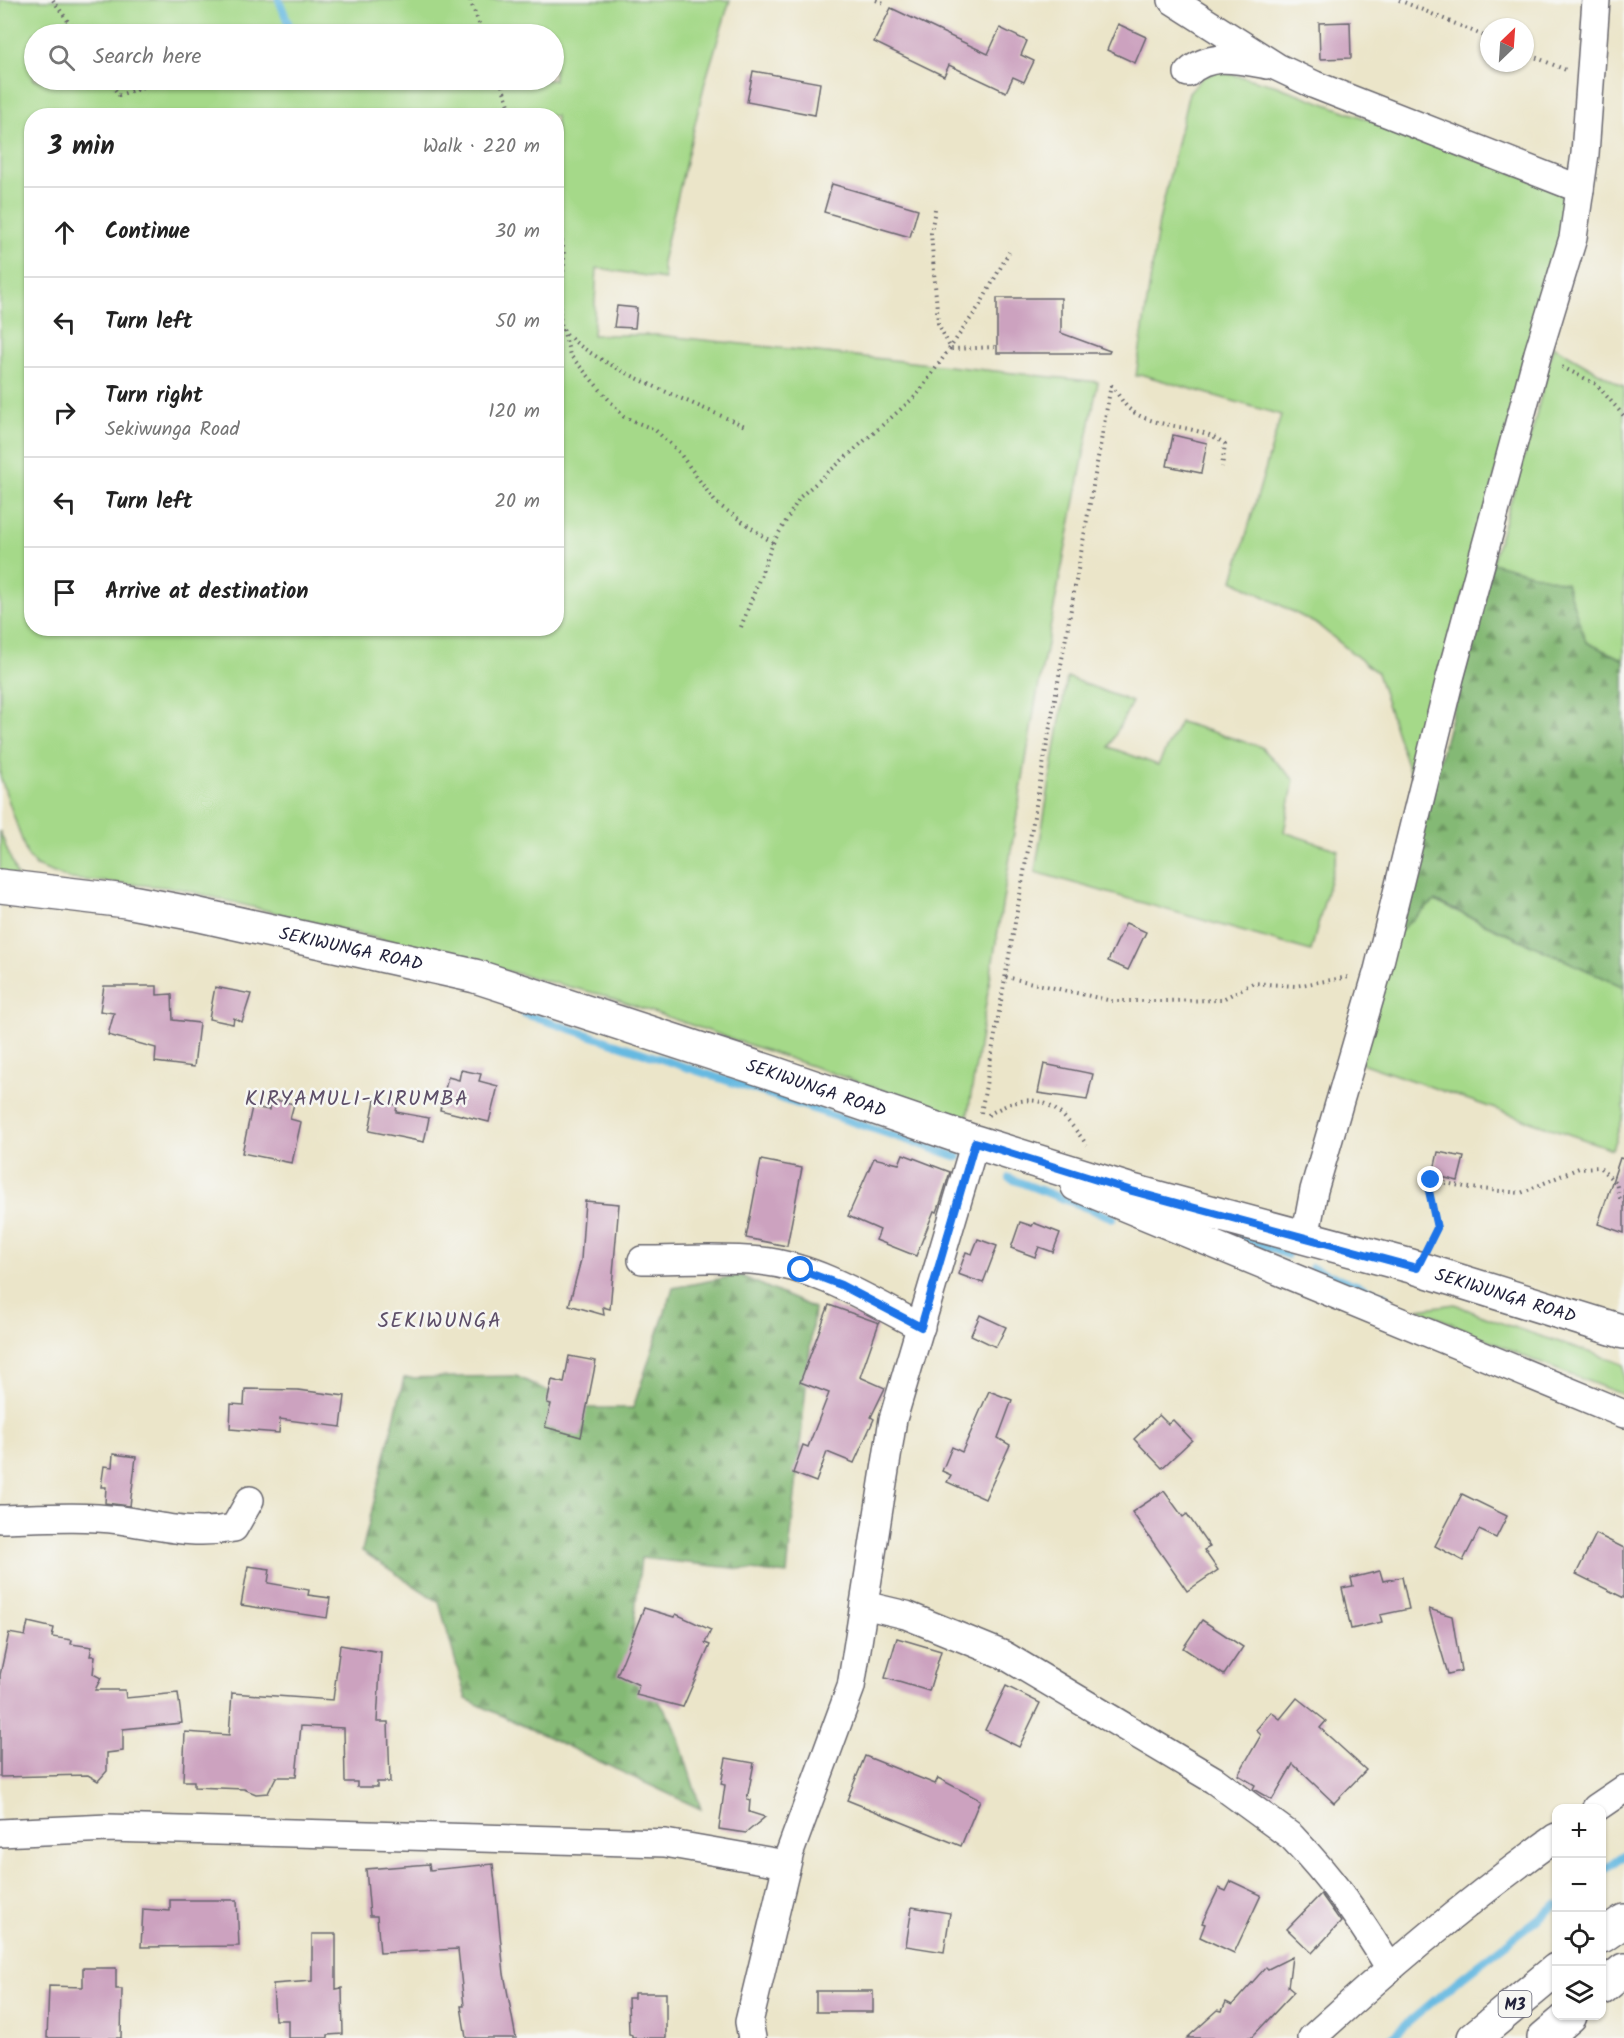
<!DOCTYPE html>
<meta charset="utf-8">
<style>
:root{--surface:#fff;--page:#f2f2f2;--text:#222;--muted:#767676;--line:#e0e0e0}
body{margin:0;font-family:Kalam,sans-serif;background:var(--page);color:var(--text)}
.controls{position:absolute;right:18px;bottom:18px;display:grid;overflow:hidden;border-radius:12px;box-shadow:0 2px 4px #0004}
.controls button{width:54px;height:54px;display:grid;place-items:center;padding:0;border:0;border-bottom:2px solid var(--line);background:var(--surface);color:var(--text);font:30px sans-serif}
.compass{position:absolute;left:1480px;top:18px;width:54px;height:54px;border-radius:50%;background:var(--surface);box-shadow:0 2px 4px #0004;rotate:25deg}
.stop{position:absolute;width:18px;height:18px;margin:-14px;border:4px solid #1a73e8;border-radius:50%;background:#fff}
.stop.end{background:#1a73e8;border-color:#fff;box-shadow:0 2px 6px #0008}
.list{margin:0;padding:0;list-style:none}
h2{display:flex;justify-content:space-between;align-items:center;height:78px;margin:0;padding:0 24px;font-size:26px}
h2 small{font-size:20px;font-weight:400;color:var(--muted)}
.list li{display:grid;grid-template-columns:39px 1fr auto;gap:18px;align-items:center;box-sizing:border-box;height:90px;padding:0 24px;border-top:2px solid var(--line)}
.list b{display:block;font-size:22px;white-space:nowrap}
.list p{margin:0;font-size:20px;white-space:nowrap;color:var(--muted)}
.list em{font-size:20px;font-style:normal;color:var(--muted)}
.icon{flex:none;width:33px;height:33px;fill:none;stroke:currentColor;stroke-width:2;stroke-linecap:round;stroke-linejoin:round}
.map{position:relative;flex:none;width:1624px;height:2038px;overflow:hidden}
.search{position:absolute;background:var(--surface);box-shadow:0 2px 4px #0004;left:24px;top:24px;width:540px;height:66px;display:flex;align-items:center;gap:15px;box-sizing:border-box;padding:0 21px;border-radius:33px;color:var(--muted);font-size:22px}
.panel{position:absolute;background:var(--surface);box-shadow:0 2px 4px #0004;left:24px;top:108px;width:540px;height:528px;border-radius:24px}
.map>svg:first-child{display:block}
</style>
<div class="map">
<svg width="1624" height="2038" viewBox="0 0 1624 2038">
<defs>
<pattern id="forest-firs" width="22" height="20" patternUnits="userSpaceOnUse" patternTransform="scale(1.5)"><rect width="22" height="20" fill="#84b975"/><path d="M5 1l3.5 6h-7zM16 11l3.5 6h-7z" fill="#6c9661"/></pattern>
</defs>
<rect width="100%" height="100%" fill="#f6f6f2"/>
<filter id="ink" filterUnits="userSpaceOnUse"><feTurbulence type="fractalNoise" baseFrequency=".0167" numOctaves="2"/><feDisplacementMap in="SourceGraphic" scale="12" xChannelSelector="R" yChannelSelector="G"/><feConvolveMatrix kernelMatrix="1 2 1 2 8 2 1 2 1" color-interpolation-filters="sRGB"/></filter>
<filter id="wash" filterUnits="userSpaceOnUse"><feTurbulence type="fractalNoise" baseFrequency=".008" numOctaves="4" result="noise"/><feDisplacementMap in="SourceGraphic" scale="24" xChannelSelector="R" yChannelSelector="G"/><feGaussianBlur stdDeviation="1.35" result="paint"/><feColorMatrix in="noise" values="0 0 0 0 0 0 0 0 0 0 0 0 0 0 0 0 0 1.4 0 .05"/><feComposite in="paint" operator="in"/></filter>
<g filter="url(#wash)">
<rect width="100%" height="100%" fill="#ebe5c9"/>
<g fill="#a5d989" stroke="#647e62" stroke-width="1.5" fill-rule="evenodd">
<path d="M 0,0 L 730,0 L 705,82 L 662,262 L 665,279 L 597,268 L 593,335 L 657,335 L 1098,382 L 1035,705 L 967,1119 L 606,996 L 177,888 L 70,879 L 36,866 L 27,855 L 0,776 ZM 34,34 L 554,34 L 554,80 L 34,80 ZM 32,116 L 556,116 L 556,628 L 32,628 Z"/>
<path d="M 1218,71 L 1274,85 L 1533,180 L 1560,191 L 1563,204 L 1562,227 L 1414,778 L 1408,768 L 1377,673 L 1318,625 L 1233,580 L 1281,415 L 1143,375 L 1136,376 L 1159,221 L 1189,92 L 1203,77 Z"/>
<path d="M 1553,346 L 1624,387 L 1624,660 L 1586,642 L 1492,563 L 1534,424 Z"/>
<path d="M 1067,677 L 1132,702 L 1109,747 L 1158,765 L 1180,722 L 1261,747 L 1294,780 L 1284,832 L 1338,850 L 1311,951 L 1035,872 Z"/>
<path d="M 0,831 L 17,876 L 0,873 Z"/>
<path d="M 1434,901 L 1624,987 L 1624,1114 L 1612,1149 L 1361,1063 L 1393,936 Z"/>
<path d="M 1455,1304 C 1510,1330 1568,1342 1624,1365 L 1624,1395 L 1537,1362 L 1419,1309 Z"/>
</g>
<g fill="url(#forest-firs)" stroke="#536e58" stroke-width="1.5">
<path d="M 1492,563 L 1566,583 L 1586,642 L 1624,660 L 1624,987 L 1435,901 L 1393,936 Z"/>
<path d="M 739,1275 L 814,1308 L 787,1574 L 641,1558 L 630,1658 L 674,1724 L 701,1809 L 466,1699 L 439,1602 L 362,1551 L 404,1378 L 516,1376 L 584,1408 L 633,1408 L 673,1288 Z"/>
</g>
<g fill="none" stroke-linecap="round" stroke-linejoin="round">
<g stroke="#66b9e1" stroke-width="8">
<path d="M 279,0 L 291,30"/>
<path d="M 525,1014 L 958,1157"/>
<path d="M 1009,1178 L 1113,1218"/>
<path d="M 1241,1237 L 1287,1255"/>
<path d="M 1312,1268 L 1384,1296"/>
<path d="M 1602,1871 L 1624,1855"/>
<path d="M 1390,2038 L 1456,1982 L 1556,1905"/>
</g>
</g>
<g id="blocks">
<g fill="#cca2bf">
<path d="M 891,8 L 988,54 L 1000,28 L 1027,41 L 1021,55 L 1034,61 L 1024,82 L 1013,77 L 1006,92 L 949,65 L 944,76 L 874,42 Z"/>
<path d="M 1350,22 L 1351,58 L 1320,59 L 1319,23 Z"/>
<path d="M 1118,24 L 1146,37 L 1135,63 L 1107,50 Z"/>
<path d="M 753,71 L 820,83 L 815,115 L 747,102 Z"/>
<path d="M 832,184 L 918,209 L 910,237 L 824,212 Z"/>
<path d="M 997,298 L 1061,298 L 1061,333 L 1110,351 L 1109,353 L 997,353 Z"/>
<path d="M 617,306 L 637,308 L 635,328 L 614,327 Z"/>
<path d="M 1173,435 L 1207,443 L 1201,473 L 1167,466 Z"/>
<path d="M 1126,923 L 1146,932 L 1128,970 L 1108,961 Z"/>
<path d="M 104,986 L 157,986 L 157,995 L 172,994 L 173,1020 L 199,1023 L 194,1067 L 155,1062 L 156,1048 L 108,1035 L 114,1013 L 100,1011 Z"/>
<path d="M 215,987 L 251,994 L 242,1022 L 234,1018 L 233,1024 L 209,1019 Z"/>
<path d="M 1044,1064 L 1093,1074 L 1087,1100 L 1038,1093 Z"/>
<path d="M 461,1070 L 481,1074 L 479,1081 L 498,1086 L 489,1122 L 440,1110 L 448,1077 L 459,1080 Z"/>
<path d="M 271,1099 L 294,1104 L 290,1119 L 301,1122 L 292,1163 L 242,1153 L 252,1107 L 269,1110 Z"/>
<path d="M 375,1100 L 397,1105 L 396,1112 L 429,1118 L 424,1142 L 369,1131 Z"/>
<path d="M 1438,1152 L 1464,1157 L 1458,1181 L 1433,1175 Z"/>
<path d="M 903,1154 L 950,1172 L 940,1204 L 937,1212 L 934,1211 L 916,1256 L 876,1240 L 880,1230 L 848,1216 L 874,1158 L 899,1164 Z"/>
<path d="M 1620,1158 L 1624,1159 L 1624,1233 L 1598,1224 Z"/>
<path d="M 761,1160 L 802,1168 L 787,1246 L 746,1238 Z"/>
<path d="M 585,1201 L 619,1204 L 610,1309 L 603,1307 L 604,1315 L 569,1305 L 581,1260 Z"/>
<path d="M 1020,1222 L 1032,1226 L 1034,1223 L 1060,1233 L 1053,1252 L 1039,1247 L 1035,1257 L 1011,1248 Z"/>
<path d="M 978,1239 L 997,1246 L 983,1283 L 958,1274 L 966,1252 L 972,1254 Z"/>
<path d="M 829,1305 L 879,1323 L 860,1377 L 885,1388 L 871,1417 L 874,1419 L 854,1463 L 827,1452 L 816,1482 L 793,1473 L 803,1445 L 808,1447 L 829,1393 L 800,1382 Z"/>
<path d="M 980,1315 L 1006,1327 L 996,1347 L 971,1335 Z"/>
<path d="M 569,1356 L 596,1361 L 581,1437 L 545,1427 L 551,1404 L 547,1403 L 552,1380 L 564,1383 Z"/>
<path d="M 245,1389 L 298,1390 L 345,1396 L 341,1427 L 280,1419 L 279,1433 L 230,1429 L 231,1404 L 244,1405 Z"/>
<path d="M 989,1391 L 1012,1400 L 998,1438 L 1010,1445 L 985,1499 L 947,1482 L 951,1475 L 942,1471 L 952,1447 L 962,1452 Z"/>
<path d="M 1159,1415 L 1168,1424 L 1173,1420 L 1192,1440 L 1162,1468 L 1134,1439 Z"/>
<path d="M 113,1454 L 136,1457 L 130,1506 L 105,1503 L 106,1487 L 101,1487 L 104,1466 L 112,1467 Z"/>
<path d="M 1164,1491 L 1183,1517 L 1187,1514 L 1210,1547 L 1204,1550 L 1218,1570 L 1187,1591 L 1132,1512 Z"/>
<path d="M 1462,1494 L 1507,1516 L 1496,1538 L 1479,1530 L 1463,1561 L 1435,1546 Z"/>
<path d="M 1596,1534 L 1624,1548 L 1624,1598 L 1576,1574 Z"/>
<path d="M 248,1566 L 270,1569 L 268,1583 L 309,1590 L 308,1595 L 330,1598 L 327,1618 L 241,1605 Z"/>
<path d="M 1380,1571 L 1383,1581 L 1402,1577 L 1409,1609 L 1380,1615 L 1382,1622 L 1351,1629 L 1342,1588 L 1353,1586 L 1351,1578 Z"/>
<path d="M 644,1608 L 674,1617 L 676,1614 L 711,1630 L 705,1643 L 710,1645 L 683,1707 L 636,1695 L 639,1685 L 617,1675 Z"/>
<path d="M 1429,1609 L 1452,1616 L 1461,1671 L 1448,1674 Z"/>
<path d="M 1202,1620 L 1243,1647 L 1224,1675 L 1183,1648 Z"/>
<path d="M 28,1622 L 54,1628 L 52,1637 L 72,1640 L 71,1644 L 92,1647 L 90,1656 L 95,1656 L 93,1674 L 101,1678 L 95,1690 L 125,1690 L 126,1698 L 178,1693 L 182,1723 L 123,1729 L 123,1751 L 107,1753 L 107,1771 L 98,1781 L 88,1775 L 0,1777 L 0,1675 L 9,1633 L 25,1636 Z"/>
<path d="M 897,1638 L 941,1651 L 929,1691 L 885,1678 Z"/>
<path d="M 340,1645 L 381,1652 L 377,1722 L 388,1722 L 390,1782 L 377,1782 L 377,1787 L 357,1787 L 357,1782 L 345,1782 L 344,1728 L 301,1726 L 296,1777 L 276,1777 L 268,1793 L 256,1794 L 244,1789 L 194,1787 L 194,1781 L 183,1781 L 185,1732 L 229,1735 L 232,1693 L 333,1700 Z"/>
<path d="M 1006,1686 L 1040,1703 L 1019,1747 L 985,1730 Z"/>
<path d="M 1297,1698 L 1326,1721 L 1320,1728 L 1366,1770 L 1334,1803 L 1293,1764 L 1272,1800 L 1253,1789 L 1255,1785 L 1238,1775 L 1261,1735 L 1256,1730 L 1271,1712 L 1280,1719 Z"/>
<path d="M 865,1756 L 935,1784 L 938,1778 L 980,1800 L 961,1846 L 847,1800 Z"/>
<path d="M 726,1758 L 754,1763 L 747,1799 L 750,1800 L 749,1812 L 765,1817 L 746,1833 L 719,1829 L 725,1785 L 721,1784 Z"/>
<path d="M 429,1864 L 430,1870 L 493,1864 L 504,1974 L 516,2038 L 466,2038 L 461,2006 L 464,2006 L 458,1949 L 380,1953 L 377,1916 L 370,1916 L 366,1869 Z"/>
<path d="M 1231,1881 L 1261,1895 L 1234,1953 L 1200,1937 L 1205,1924 L 1202,1923 L 1219,1888 L 1226,1891 Z"/>
<path d="M 1321,1894 L 1341,1922 L 1312,1953 L 1287,1929 Z"/>
<path d="M 170,1900 L 237,1900 L 239,1946 L 141,1947 L 143,1909 L 170,1911 Z"/>
<path d="M 912,1907 L 950,1913 L 944,1952 L 906,1946 Z"/>
<path d="M 312,1934 L 336,1934 L 336,1989 L 342,1988 L 343,2034 L 328,2035 L 328,2038 L 288,2038 L 288,2020 L 275,2020 L 273,1984 L 312,1981 Z"/>
<path d="M 1292,1957 L 1288,1987 L 1294,1992 L 1251,2038 L 1187,2038 L 1218,2010 L 1222,2011 L 1226,2002 L 1232,2005 L 1266,1967 L 1268,1969 Z"/>
<path d="M 83,1968 L 116,1968 L 116,1989 L 122,1989 L 121,2038 L 47,2038 L 49,1986 L 83,1987 Z"/>
<rect x="816" y="1991" width="57" height="21"/>
<path d="M 634,1993 L 666,1993 L 666,2038 L 632,2038 L 632,2035 L 629,2034 L 628,1998 L 634,1998 Z"/>
</g>
</g>
</g>
<g filter="url(#ink)">
<use href="#blocks" fill-opacity="0" stroke="#68666d" stroke-width="1.5"/>
<g fill="none" stroke-linecap="round" stroke-linejoin="round">
<defs>
<g id="minor">
<path d="M 1172,0 L 1277,67 L 1315,85 L 1580,189 L 1573,238 L 1538,353 L 1450,678 L 1378,970 L 1314,1190 L 1305,1238"/>
<path d="M 1188,73 C 1210,52 1239,60 1267,65"/>
<path d="M 1580,189 L 1585,154 L 1596,0"/>
<path d="M 1075,1187 L 1624,1414"/>
<path d="M 642,1260 C 681,1260 722,1257 761,1261 C 818,1267 871,1301 921,1327"/>
<path d="M 0,1519 C 40,1518 80,1515 120,1520 C 161,1526 191,1536 234,1528 L 250,1500"/>
<path d="M 864,1605 L 906,1615 L 1004,1655 L 1214,1780 L 1292,1837 C 1333,1880 1358,1916 1389,1967"/>
<path d="M 1596,1808 L 1624,1789"/>
<path d="M 0,1833 L 108,1828 L 665,1843 L 786,1864"/>
<path d="M 752,2038 L 749,2022 L 790,1852 L 851,1687 L 893,1419 L 975,1142 L 993,1150"/>
<path d="M 1312,2038 C 1390,1966 1470,1899 1556,1837"/>
</g>
<g id="major">
<path id="s1" d="M 0,886 L 126,901 L 195,914 L 475,976 L 767,1071 L 975,1142 L 1132,1191 L 1411,1266 L 1624,1332"/>
</g>
<g id="highway">
<path d="M 1602,1936 L 1624,1921"/>
<path d="M 1602,1988 L 1624,1970"/>
<path d="M 1474,2038 L 1556,1970"/>
<path d="M 1544,2038 L 1570,2016"/>
</g>
</defs>
<use href="#minor" stroke="#68666d" stroke-width="30"/>
<use href="#major" stroke="#68666d" stroke-width="36"/>
<use href="#highway" stroke="#68666d" stroke-width="36"/>
<g stroke="#68666d" stroke-width="4" stroke-dasharray="1.5 4.5" stroke-linecap="butt">
<path d="M 53,0 L 77,34"/>
<path d="M 470,0 L 483,34"/>
<path d="M 876,0 L 887,4"/>
<path d="M 1399,0 L 1489,38"/>
<path d="M 1525,53 L 1566,70"/>
<path d="M 108,80 L 119,95 L 164,80"/>
<path d="M 500,80 L 513,116"/>
<path d="M 935,209 L 931,233 L 938,323 L 951,349 L 997,347"/>
<path d="M 556,217 C 559,230 564,245 564,258 C 564,276 556,310 562,327 C 575,358 712,411 747,427"/>
<path d="M 563,329 L 570,355 L 624,417 L 655,430 L 678,451 L 716,503 L 773,543"/>
<path d="M 1562,367 L 1596,384 L 1624,416"/>
<path d="M 1111,385 C 1117,392 1122,402 1128,408 C 1153,430 1199,423 1225,444 L 1222,467"/>
<path d="M 741,627 L 773,543 L 800,497 L 917,395 L 980,305 L 1009,252"/>
<path d="M 1006,977 L 1112,1001 L 1160,1001 L 1221,1000 L 1253,983 L 1295,986 L 1349,977"/>
<path d="M 981,1113 L 1111,385"/>
<path d="M 988,1115 C 1037,1085 1057,1104 1087,1145"/>
<path d="M 1430,1241 L 1437,1228 L 1429,1191 L 1431,1180 L 1470,1188 L 1521,1193 L 1579,1168 L 1599,1167 L 1616,1183 L 1620,1198 L 1624,1199"/>
</g>
<use href="#minor" stroke="#fff" stroke-width="27"/>
<use href="#major" stroke="#fff" stroke-width="33"/>
<use href="#highway" stroke="#fff" stroke-width="33"/>
</g>
</g>
<g fill="none" stroke-linecap="round" stroke-linejoin="round" filter="url(#ink)">
<path stroke="#1a73e8" stroke-width="8" d="M 801,1270 L 841,1285 L 921,1327 L 975,1142 L 1132,1191 L 1417,1268 L 1437,1228 L 1429,1191 L 1431,1180"/>
</g>
<g text-anchor="middle" stroke-width="5" stroke-linejoin="round" paint-order="stroke">
<rect fill="#f6f6f2" stroke="#626272" stroke-width="1.5" x="1498.5" y="1991" width="33" height="26" rx="4.5"/>
<g font-size="16" font-weight="bold" fill="#22223b">
<text x="1515" y="2010">M3</text>
</g>
<g font-size="18" fill="#22223b" stroke="#f6f6f2">
<text dy="6" stroke="none"><textPath href="#s1" startOffset="357">SEKIWUNGA ROAD</textPath></text>
<text dy="6" stroke="none"><textPath href="#s1" startOffset="843">SEKIWUNGA ROAD</textPath></text>
<text dy="6" stroke="none"><textPath href="#s1" startOffset="1563">SEKIWUNGA ROAD</textPath></text>
</g>
<g font-size="21" letter-spacing="1.5" fill="#5e4f69" stroke="#f6f6f2">
<text x="357" y="1105">KIRYAMULI-KIRUMBA</text>
<text x="440" y="1327">SEKIWUNGA</text>
</g>
</g>
</svg>
<div class="controls">
<button>+</button>
<button>−</button>
<button><svg class="icon" aria-label="locate" viewBox="0 0 24 24"><circle cx="12" cy="12" r="6"/><path d="M12 2v4M12 18v4M2 12h4M18 12h4"/></svg></button>
<button><svg class="icon" aria-label="layers" viewBox="0 0 24 24"><path d="M12 4l9 5-9 5-9-5zM3 14l9 5 9-5"/></svg></button>
</div>
<svg class="compass" viewBox="-18 -18 36 36"><path d="M0-13l5 13h-10z" fill="#e53935"/><path d="M0 13l5-13h-10z" fill="#767676"/></svg>
<div class="stop" style="left:801px;top:1270px"></div>
<div class="stop end" style="left:1431px;top:1180px"></div>
<div class="search"><svg class="icon" aria-label="search" viewBox="0 0 24 24"><circle cx="10" cy="10" r="6"/><path d="M15 15l6 6"/></svg>Search here</div>
<section class="panel">
<h2>3 min<small>Walk · 220 m</small></h2>
<ul class="list">
<li><svg class="icon" aria-label="ahead" viewBox="0 0 24 24"><path d="M12 20V5M6 11l6-6 6 6"/></svg><div><b>Continue</b></div><em>30 m</em></li>
<li><svg class="icon" aria-label="left" viewBox="0 0 24 24"><path d="M17 20v-9H6M10 6l-5 5 5 5"/></svg><div><b>Turn left</b></div><em>50 m</em></li>
<li><svg class="icon" aria-label="right" viewBox="0 0 24 24"><path d="M7 20v-9h11M14 6l5 5-5 5"/></svg><div><b>Turn right</b><p>Sekiwunga Road</p></div><em>120 m</em></li>
<li><svg class="icon" aria-label="left" viewBox="0 0 24 24"><path d="M17 20v-9H6M10 6l-5 5 5 5"/></svg><div><b>Turn left</b></div><em>20 m</em></li>
<li><svg class="icon" aria-label="arrive" viewBox="0 0 24 24"><path d="M6 21V4h12l-3 4 3 4H6"/></svg><div><b>Arrive at destination</b></div></li>
</ul>
</section>
</div>
